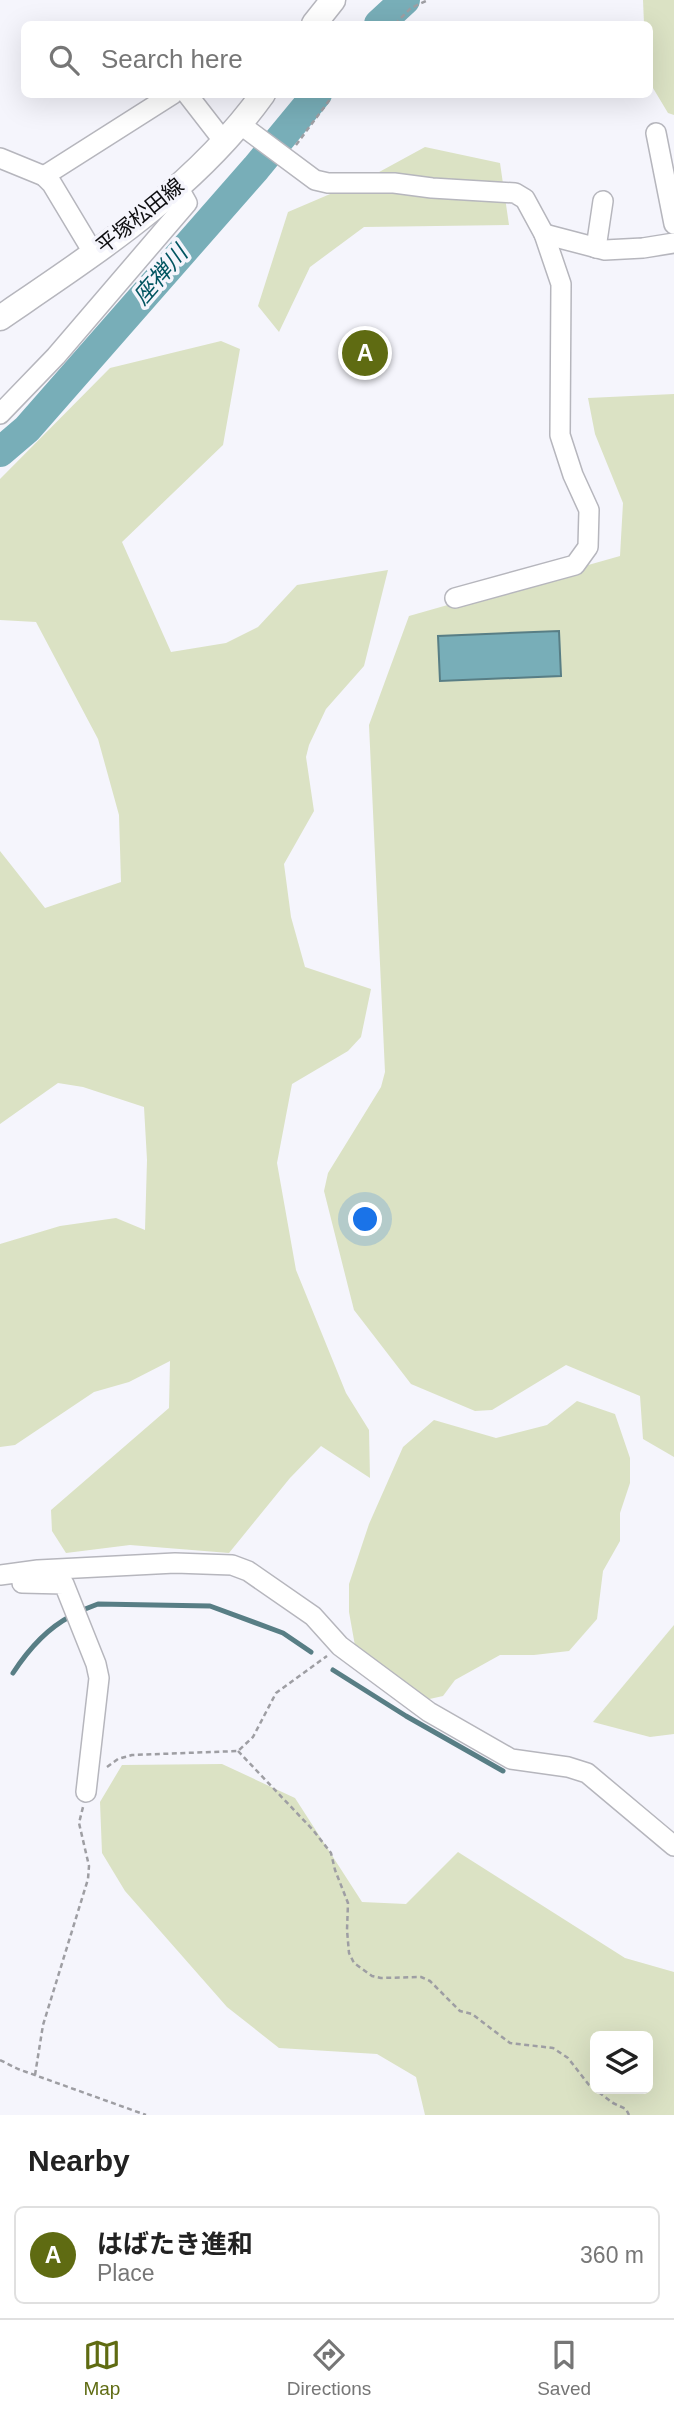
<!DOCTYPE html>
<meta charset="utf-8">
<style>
:root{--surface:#fff;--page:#f2f2f2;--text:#222;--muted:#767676;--line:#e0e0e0;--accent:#5f6b12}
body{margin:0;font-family:Arial,"Noto Sans JP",sans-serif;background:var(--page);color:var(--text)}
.controls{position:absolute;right:21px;bottom:21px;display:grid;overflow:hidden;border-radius:10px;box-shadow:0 7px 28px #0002}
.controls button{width:63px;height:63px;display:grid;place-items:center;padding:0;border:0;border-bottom:2px solid var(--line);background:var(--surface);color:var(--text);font:35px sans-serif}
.you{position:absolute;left:366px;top:1220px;width:24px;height:24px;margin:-18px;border:5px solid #fff;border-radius:50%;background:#1a73e8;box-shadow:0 0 0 10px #1a73e833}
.badge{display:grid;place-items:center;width:46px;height:46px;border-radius:50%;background:var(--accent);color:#fff;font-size:23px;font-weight:700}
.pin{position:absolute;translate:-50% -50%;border:4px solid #fff;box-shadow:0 2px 7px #0006}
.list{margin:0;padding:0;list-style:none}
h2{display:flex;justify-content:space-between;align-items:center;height:91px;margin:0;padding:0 28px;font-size:30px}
h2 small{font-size:23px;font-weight:400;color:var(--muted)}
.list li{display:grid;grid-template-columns:46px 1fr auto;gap:21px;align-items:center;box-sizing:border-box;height:98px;margin:0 14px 14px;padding:0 14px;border:2px solid var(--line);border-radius:10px}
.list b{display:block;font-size:26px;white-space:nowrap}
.list p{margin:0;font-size:23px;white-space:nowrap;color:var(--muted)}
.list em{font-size:23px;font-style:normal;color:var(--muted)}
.icon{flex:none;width:38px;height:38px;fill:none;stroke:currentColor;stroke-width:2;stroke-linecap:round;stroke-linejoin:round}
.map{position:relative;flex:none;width:674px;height:2115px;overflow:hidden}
.search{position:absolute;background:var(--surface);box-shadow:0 7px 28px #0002;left:21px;right:21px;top:21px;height:77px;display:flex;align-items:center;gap:18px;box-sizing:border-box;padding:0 24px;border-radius:10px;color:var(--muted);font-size:26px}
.sheet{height:203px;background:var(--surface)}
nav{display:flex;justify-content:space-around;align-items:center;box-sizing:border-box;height:98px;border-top:2px solid var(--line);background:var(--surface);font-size:19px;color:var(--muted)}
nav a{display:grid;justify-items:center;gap:4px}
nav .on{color:var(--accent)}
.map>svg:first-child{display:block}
</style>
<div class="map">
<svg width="674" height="2115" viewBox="0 0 674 2115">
<rect width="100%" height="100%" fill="#f5f5fc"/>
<g fill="#dbe2c4" fill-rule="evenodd">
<path d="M 643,0 L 674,0 L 674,115 L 668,113 L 650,83 L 650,24 L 644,24 Z"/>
<path d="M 425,147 L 500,163 L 509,225 L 364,227 L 310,267 L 279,332 L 258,306 L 288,212 L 370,177 Z"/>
<path d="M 221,341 L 240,349 L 223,445 L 122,542 L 171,652 L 226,643 L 258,627 L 297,585 L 388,570 L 364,666 L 326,709 L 309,745 L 306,757 L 314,811 L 284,864 L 291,917 L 305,967 L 371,989 L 361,1037 L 348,1051 L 292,1084 L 277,1163 L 296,1270 L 346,1393 L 369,1430 L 370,1478 L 321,1446 L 290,1478 L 229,1553 L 130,1545 L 66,1553 L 52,1531 L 51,1510 L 169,1408 L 170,1361 L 129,1382 L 94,1392 L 15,1445 L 0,1447 L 0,1244 L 60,1226 L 116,1218 L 145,1230 L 147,1160 L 144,1107 L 83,1087 L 58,1083 L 0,1124 L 0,851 L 45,908 L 121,882 L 119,815 L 98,739 L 36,622 L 0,620 L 0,479 L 110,368 Z"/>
<path d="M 674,394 L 674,1457 L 643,1439 L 640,1396 L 566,1365 L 492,1410 L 475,1411 L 411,1384 L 354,1310 L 324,1191 L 328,1173 L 381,1087 L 385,1072 L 369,725 L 409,616 L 620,556 L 623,503 L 595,434 L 588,398 Z"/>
<path d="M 577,1401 L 615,1414 L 630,1458 L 630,1483 L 620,1513 L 620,1541 L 603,1571 L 597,1619 L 569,1651 L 534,1655 L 500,1655 L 455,1680 L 443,1696 L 416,1702 L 357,1657 L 349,1612 L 349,1584 L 369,1524 L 403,1447 L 434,1420 L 496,1438 L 547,1425 Z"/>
<path d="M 674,1625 L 674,1734 L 650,1737 L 593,1722 Z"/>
<path d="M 222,1764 L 295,1798 L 362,1902 L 406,1904 L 458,1852 L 625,1958 L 674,1972 L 674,2115 L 425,2115 L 416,2077 L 377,2054 L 279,2048 L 227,2007 L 125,1891 L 102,1853 L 100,1802 L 122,1765 ZM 595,2036 L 648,2036 L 648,2089 L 595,2089 Z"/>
</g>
<path fill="#78aeb8" stroke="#587e85" stroke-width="2" d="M 559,631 L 561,676 L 440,681 L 438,636 Z"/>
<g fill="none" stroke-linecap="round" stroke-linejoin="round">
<g stroke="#587e85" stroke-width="5">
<path d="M 80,1611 L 98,1604 L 210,1606 L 283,1633 L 311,1652"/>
<path d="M 333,1670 L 406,1716 L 503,1771"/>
<path d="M 13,1673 C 28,1650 46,1629 71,1616"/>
</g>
<g stroke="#78aeb8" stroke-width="30">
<path d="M 379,24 L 405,0"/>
<path d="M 0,452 L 27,429 L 256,168 L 317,94"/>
</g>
<defs>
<g id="minor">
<path d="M 187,94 L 225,143"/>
<path d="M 241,125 L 315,180 L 328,183 L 394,183 L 432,188 L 515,193 L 525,199 L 544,234 L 561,284 L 560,435 L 573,475 L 589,510 L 588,547 L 575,565 L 455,598"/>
<path d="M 656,133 L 674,224"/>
<path d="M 0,158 L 44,176 L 52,184 L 94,254"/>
<path d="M 44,176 L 173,94"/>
<path d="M 544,234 L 605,250 L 643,248 L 674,243"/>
<path d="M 596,248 L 603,201"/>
<path d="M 0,414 L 56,356 L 187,203 L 178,187"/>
<path d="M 0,1575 L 38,1570 L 175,1563 L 232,1565 L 248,1571 L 313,1616 L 340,1646 L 429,1712 L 511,1759 L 568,1767 L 587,1773 L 674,1846"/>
<path d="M 22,1583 L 64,1584 L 96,1664 L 99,1678 L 86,1792"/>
</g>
<g id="major">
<path d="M 314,24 L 333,0"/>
<path d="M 0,318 C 95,253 195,189 263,94"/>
</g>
</defs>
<use href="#minor" stroke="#b6b6bd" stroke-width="22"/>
<use href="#major" stroke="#b6b6bd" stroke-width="27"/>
<g stroke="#9e9ea3" stroke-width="2.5" stroke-dasharray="5 3.5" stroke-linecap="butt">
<path d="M 395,24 L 411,8 L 428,0"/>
<path d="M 296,145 L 334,94"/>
<path d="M 238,1751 L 313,1830 L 331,1853 L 335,1870 L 348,1903 L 347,1930 L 349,1953 L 354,1963 L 372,1976 L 381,1978 L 421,1977 L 430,1981 L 460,2011 L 472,2014 L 510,2043 L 553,2048 L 568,2058 L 589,2085 L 613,2103 L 626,2109 L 629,2115"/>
<path d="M 107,1767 L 118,1759 L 132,1755 L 238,1751 L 253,1737 L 276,1693 L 327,1656"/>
<path d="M 0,2060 L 18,2069 L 146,2115"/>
<path d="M 35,2075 L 43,2025 L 88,1879 L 89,1866 L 79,1823 L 83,1807"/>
</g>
<use href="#minor" stroke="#fff" stroke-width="19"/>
<use href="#major" stroke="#fff" stroke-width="24"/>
</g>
<g text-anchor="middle" stroke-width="7" stroke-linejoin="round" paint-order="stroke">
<g font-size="21" fill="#0d0d0f" stroke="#f5f5fc">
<text transform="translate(140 216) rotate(-39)" y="7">平塚松田線</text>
</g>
<g font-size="23" font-style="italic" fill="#025561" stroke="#f5f5fc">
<text transform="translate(160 275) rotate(-49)" y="8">座禅川</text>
</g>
</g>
</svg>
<div class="controls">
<button><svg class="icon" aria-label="layers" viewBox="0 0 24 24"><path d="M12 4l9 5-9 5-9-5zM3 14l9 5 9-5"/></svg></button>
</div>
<div class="you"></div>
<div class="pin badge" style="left:365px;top:353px">A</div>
<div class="search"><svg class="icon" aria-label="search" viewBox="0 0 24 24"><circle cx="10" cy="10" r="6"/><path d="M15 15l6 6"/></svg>Search here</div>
</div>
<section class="sheet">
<h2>Nearby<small></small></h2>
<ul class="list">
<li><span class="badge">A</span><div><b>はばたき進和</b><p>Place</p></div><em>360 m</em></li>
</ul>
</section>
<nav>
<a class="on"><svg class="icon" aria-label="map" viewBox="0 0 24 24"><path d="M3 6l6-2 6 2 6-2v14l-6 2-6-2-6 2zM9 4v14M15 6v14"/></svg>Map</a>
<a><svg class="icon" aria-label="directions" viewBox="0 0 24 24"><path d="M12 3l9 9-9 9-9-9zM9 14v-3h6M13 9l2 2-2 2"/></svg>Directions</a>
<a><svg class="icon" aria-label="saved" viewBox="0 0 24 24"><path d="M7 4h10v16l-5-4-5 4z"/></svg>Saved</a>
</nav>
